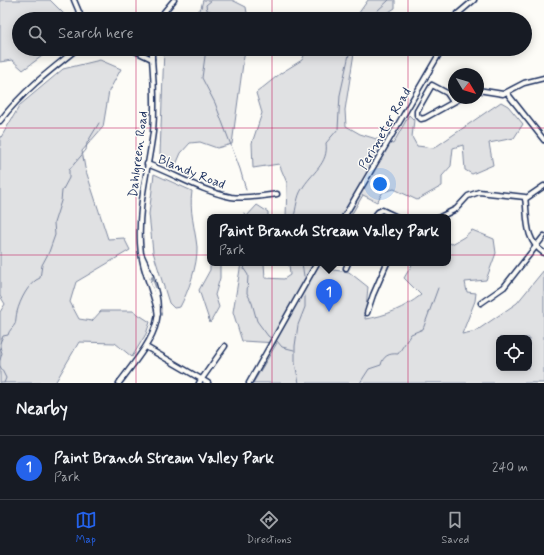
<!DOCTYPE html>
<style>
:root{--surface:#171b24;--page:#242831;--text:#f1f3f6;--muted:#9ea1a6;--line:#363941;--accent:#2563eb}
body{margin:0;font-family:Mynerve,sans-serif;background:var(--page);color:var(--text)}
.controls{position:absolute;right:12px;bottom:12px;display:grid;overflow:hidden;border-radius:8px;box-shadow:0 2px 10px #0003}
.controls button{width:36px;height:36px;display:grid;place-items:center;padding:0;border:0;border-bottom:1px solid var(--line);background:var(--surface);color:var(--text);font:20px sans-serif}
.compass{position:absolute;left:448px;top:68px;width:36px;height:36px;border-radius:50%;background:var(--surface);box-shadow:0 2px 10px #0003;rotate:128deg}
.you{position:absolute;left:380px;top:184px;width:14px;height:14px;margin:-10px;border:3px solid #fff;border-radius:50%;background:#1a73e8;box-shadow:0 0 0 6px #1a73e833}
.badge{display:grid;place-items:center;width:26px;height:26px;border-radius:50%;background:var(--accent);color:#fff;font-size:13px;font-weight:700}
.pin{position:absolute;translate:-50% -33px;filter:drop-shadow(0 1px 2px #0008)}
.pin::after{content:'';position:absolute;top:21px;width:14px;height:12px;background:inherit;clip-path:polygon(0 0,100% 0,50% 100%)}
.popup{position:absolute;left:207px;top:214px;width:244px;height:52px;box-sizing:border-box;display:grid;place-content:center;border-radius:8px;background:var(--surface);filter:drop-shadow(0 1px 3px #0005);font-size:13px;white-space:nowrap;color:var(--muted)}
.popup b{font-size:15px;color:var(--text)}
.popup::after{content:'';position:absolute;left:50%;top:100%;margin-left:-8px;border:8px solid transparent;border-top-color:var(--surface)}
.list{margin:0;padding:0;list-style:none}
h2{display:flex;justify-content:space-between;align-items:center;height:52px;margin:0;padding:0 16px;font-size:17px}
h2 small{font-size:13px;font-weight:400;color:var(--muted)}
.list li{display:grid;grid-template-columns:26px 1fr auto;gap:12px;align-items:center;box-sizing:border-box;height:64px;padding:0 16px;border-top:1px solid var(--line)}
.list b{display:block;font-size:15px;white-space:nowrap}
.list p{margin:0;font-size:13px;white-space:nowrap;color:var(--muted)}
.list em{font-size:13px;font-style:normal;color:var(--muted)}
.icon{flex:none;width:22px;height:22px;fill:none;stroke:currentColor;stroke-width:2;stroke-linecap:round;stroke-linejoin:round}
.map{position:relative;flex:none;width:544px;height:383px;overflow:hidden}
.search{position:absolute;background:var(--surface);box-shadow:0 2px 10px #0003;left:12px;right:12px;top:12px;height:44px;display:flex;align-items:center;gap:10px;box-sizing:border-box;padding:0 14px;border-radius:22px;color:var(--muted);font-size:15px}
.sheet{height:116px;background:var(--surface)}
nav{display:flex;justify-content:space-around;align-items:center;box-sizing:border-box;height:56px;border-top:1px solid var(--line);background:var(--surface);font-size:11px;color:var(--muted)}
nav a{display:grid;justify-items:center;gap:2px}
nav .on{color:var(--accent)}
.map>svg:first-child{display:block}
</style>
<div class="map">
<svg width="544" height="383" viewBox="0 0 544 383">
<rect width="100%" height="100%" fill="#fdfcf7"/>
<filter id="ink" filterUnits="userSpaceOnUse"><feTurbulence type="fractalNoise" baseFrequency=".025" numOctaves="2"/><feDisplacementMap in="SourceGraphic" scale="8" xChannelSelector="R" yChannelSelector="G"/><feConvolveMatrix kernelMatrix="1 2 1 2 8 2 1 2 1" color-interpolation-filters="sRGB"/></filter>
<g filter="url(#ink)">
<g fill="#e0e1e3" stroke="#7e88a0" fill-rule="evenodd">
<path d="M 0,0 L 50,0 L 69,19 L 19,19 L 19,49 L 64,49 L 49,51 L 23,70 L 12,60 L 0,62 Z"/>
<path d="M 203,0 L 232,0 L 246,7 L 248,19 L 175,19 L 179,14 L 192,16 L 201,8 Z"/>
<path d="M 368,0 L 395,0 L 395,8 L 378,19 L 351,19 L 356,17 Z"/>
<path d="M 164,49 L 245,49 L 232,144 L 217,148 L 200,142 L 190,143 L 181,153 L 175,167 L 160,154 Z"/>
<path d="M 307,49 L 357,49 L 354,53 L 345,110 L 346,126 L 360,134 L 393,144 L 409,115 L 414,120 L 412,137 L 417,146 L 434,148 L 501,102 L 508,106 L 523,124 L 514,138 L 489,143 L 493,165 L 472,174 L 465,170 L 463,145 L 453,148 L 451,166 L 442,176 L 442,186 L 417,200 L 394,189 L 383,192 L 377,202 L 363,195 L 350,217 L 286,217 L 287,183 L 279,164 L 253,168 L 252,143 L 262,113 L 256,93 L 281,73 L 302,60 Z"/>
<path d="M 100,60 L 121,69 L 109,91 L 103,127 L 82,151 L 85,168 L 108,239 L 124,238 L 130,250 L 76,282 L 70,302 L 79,319 L 92,321 L 101,311 L 133,311 L 150,322 L 146,334 L 132,357 L 115,343 L 79,342 L 55,383 L 0,383 L 0,312 L 5,304 L 0,296 L 0,139 L 20,105 L 63,69 Z"/>
<path d="M 154,174 L 192,191 C 189,211 195,228 197,247 C 198,265 188,292 180,307 L 174,308 L 169,303 L 153,252 L 149,214 Z"/>
<path d="M 257,205 L 268,212 L 268,217 L 246,217 Z"/>
<path d="M 472,230 L 494,239 L 496,253 L 486,280 L 465,282 L 467,292 L 476,293 L 475,301 L 462,334 L 476,331 L 517,303 L 544,270 L 544,383 L 253,383 L 277,343 L 242,341 L 233,312 L 241,263 L 264,263 L 265,278 L 284,279 L 290,275 L 289,263 L 323,263 L 323,264 L 333,270 L 349,272 L 368,287 L 365,319 C 386,316 404,308 421,295 L 404,278 L 413,263 L 448,263 L 448,243 L 452,244 L 464,237 ZM 499,338 L 529,338 L 529,368 L 499,368 Z"/>
<path d="M 210,263 L 220,263 L 220,278 L 215,295 L 219,307 L 210,323 L 199,290 L 210,270 Z"/>
</g>
<g fill="none" stroke-linecap="round" stroke-linejoin="round">
<g stroke="#76819c" stroke-width="1">
<path d="M 212,0 L 206,5 L 207,10 L 213,12 L 214,19"/>
<path d="M 373,19 L 377,11 L 389,0"/>
<path d="M 206,49 L 202,78 L 215,103 L 240,169 L 246,190"/>
<path d="M 244,213 L 246,217"/>
<path d="M 294,217 C 296,209 297,196 302,189 C 311,173 329,164 326,143 L 338,129 L 340,95 L 350,50 L 353,49"/>
<path d="M 246,263 L 244,269 L 248,275 L 247,293 L 252,303 L 257,321 L 268,336 L 271,338"/>
<path d="M 302,263 L 304,276"/>
<path d="M 277,341 L 282,347 L 294,350"/>
<path d="M 0,343 L 3,336 L 8,335 C 9,330 13,328 15,324 C 16,321 16,315 17,312 C 20,300 29,282 40,278 L 42,265 L 49,252 L 55,235 L 54,223 L 61,201 L 62,191 L 69,178 L 69,170 L 86,150 L 87,143 L 99,123"/>
<path d="M 0,347 L 2,353 L 0,360"/>
<path d="M 0,366 L 6,378 L 4,383"/>
<path d="M 299,383 L 295,363 L 295,346 L 298,325 L 305,307 L 305,296"/>
<path d="M 360,383 L 369,369 L 381,365 C 383,356 389,353 398,354 L 411,334 L 423,329 L 438,288"/>
</g>
<defs>
<g id="minor">
<path d="M 74,0 L 82,19"/>
<path d="M 161,19 L 164,12 L 174,0"/>
<path d="M 454,19 L 454,17 L 474,0"/>
<path d="M 131,49 L 152,59 L 152,49"/>
<path d="M 152,59 C 154,83 155,108 153,132 C 148,171 138,203 140,243 C 141,269 153,289 158,314"/>
<path d="M 478,90 L 503,94 L 524,83 L 544,78"/>
<path d="M 507,93 L 544,140"/>
<path d="M 453,102 L 447,93 L 432,85 L 417,111 L 417,115 L 421,119 L 425,118 L 461,98"/>
<path d="M 0,121 C 22,92 49,71 77,49"/>
<path d="M 147,164 C 175,174 201,191 231,197 C 246,199 262,196 277,194"/>
<path d="M 525,199 L 544,186"/>
<path d="M 344,217 L 442,49"/>
<path d="M 374,217 L 378,212 L 382,210 L 397,217"/>
<path d="M 440,217 L 456,209 L 468,196 L 479,192 L 525,197 C 528,218 524,240 544,253"/>
<path d="M 346,268 L 348,263"/>
<path d="M 481,303 L 504,287 L 544,236"/>
<path d="M 367,313 L 373,295 L 387,263"/>
<path d="M 146,347 L 208,383"/>
<path d="M 119,383 C 157,333 172,317 142,256"/>
<path d="M 199,383 L 225,346"/>
<path d="M 249,383 L 317,263"/>
</g>
</defs>
<use href="#minor" stroke="#1b2f5e" stroke-width="7"/>
<use href="#minor" stroke="#fdfcf7" stroke-width="4"/>
</g>
<defs><path id="oneway-shaft" d="M-6 0H5M1.5-3L5.5 0L1.5 3" fill="none" stroke-width="1.6" stroke-linecap="round" stroke-linejoin="round"/></defs>
<use stroke="#8c96aa" href="#oneway-shaft" transform="translate(154 282) rotate(-110)"/>
</g>
<path fill="none" stroke="#c2185b" stroke-width="1" stroke-opacity="0.55" d="M 136,0 L 136,19M 272,0 L 272,19M 408,0 L 408,19M 136,49 L 136,383M 272,49 L 272,383M 408,49 L 408,383M 0,128 L 544,128M 0,255 L 544,255"/>
<g text-anchor="middle" stroke-width="3" stroke-linejoin="round" paint-order="stroke">
<g font-size="13" fill="#1b2f5e" stroke="#fdfcf7">
<text transform="translate(384 128) rotate(-60)" y="5">Perimeter Road</text>
<text transform="translate(137 154) rotate(-83)" y="5">Dahlgreen Road</text>
<text transform="translate(192 171) rotate(22)" y="5">Blandy Road</text>
</g>
</g>
</svg>
<div class="controls">
<button><svg class="icon" aria-label="locate" viewBox="0 0 24 24"><circle cx="12" cy="12" r="6"/><path d="M12 2v4M12 18v4M2 12h4M18 12h4"/></svg></button>
</div>
<svg class="compass" viewBox="-18 -18 36 36"><path d="M0-13l5 13h-10z" fill="#e53935"/><path d="M0 13l5-13h-10z" fill="#9ea1a6"/></svg>
<div class="you"></div>
<div class="pin badge" style="left:329px;top:312px">1</div>
<div class="popup"><b>Paint Branch Stream Valley Park</b>Park</div>
<div class="search"><svg class="icon" aria-label="search" viewBox="0 0 24 24"><circle cx="10" cy="10" r="6"/><path d="M15 15l6 6"/></svg>Search here</div>
</div>
<section class="sheet">
<h2>Nearby<small></small></h2>
<ul class="list">
<li><span class="badge">1</span><div><b>Paint Branch Stream Valley Park</b><p>Park</p></div><em>240 m</em></li>
</ul>
</section>
<nav>
<a class="on"><svg class="icon" aria-label="map" viewBox="0 0 24 24"><path d="M3 6l6-2 6 2 6-2v14l-6 2-6-2-6 2zM9 4v14M15 6v14"/></svg>Map</a>
<a><svg class="icon" aria-label="directions" viewBox="0 0 24 24"><path d="M12 3l9 9-9 9-9-9zM9 14v-3h6M13 9l2 2-2 2"/></svg>Directions</a>
<a><svg class="icon" aria-label="saved" viewBox="0 0 24 24"><path d="M7 4h10v16l-5-4-5 4z"/></svg>Saved</a>
</nav>
